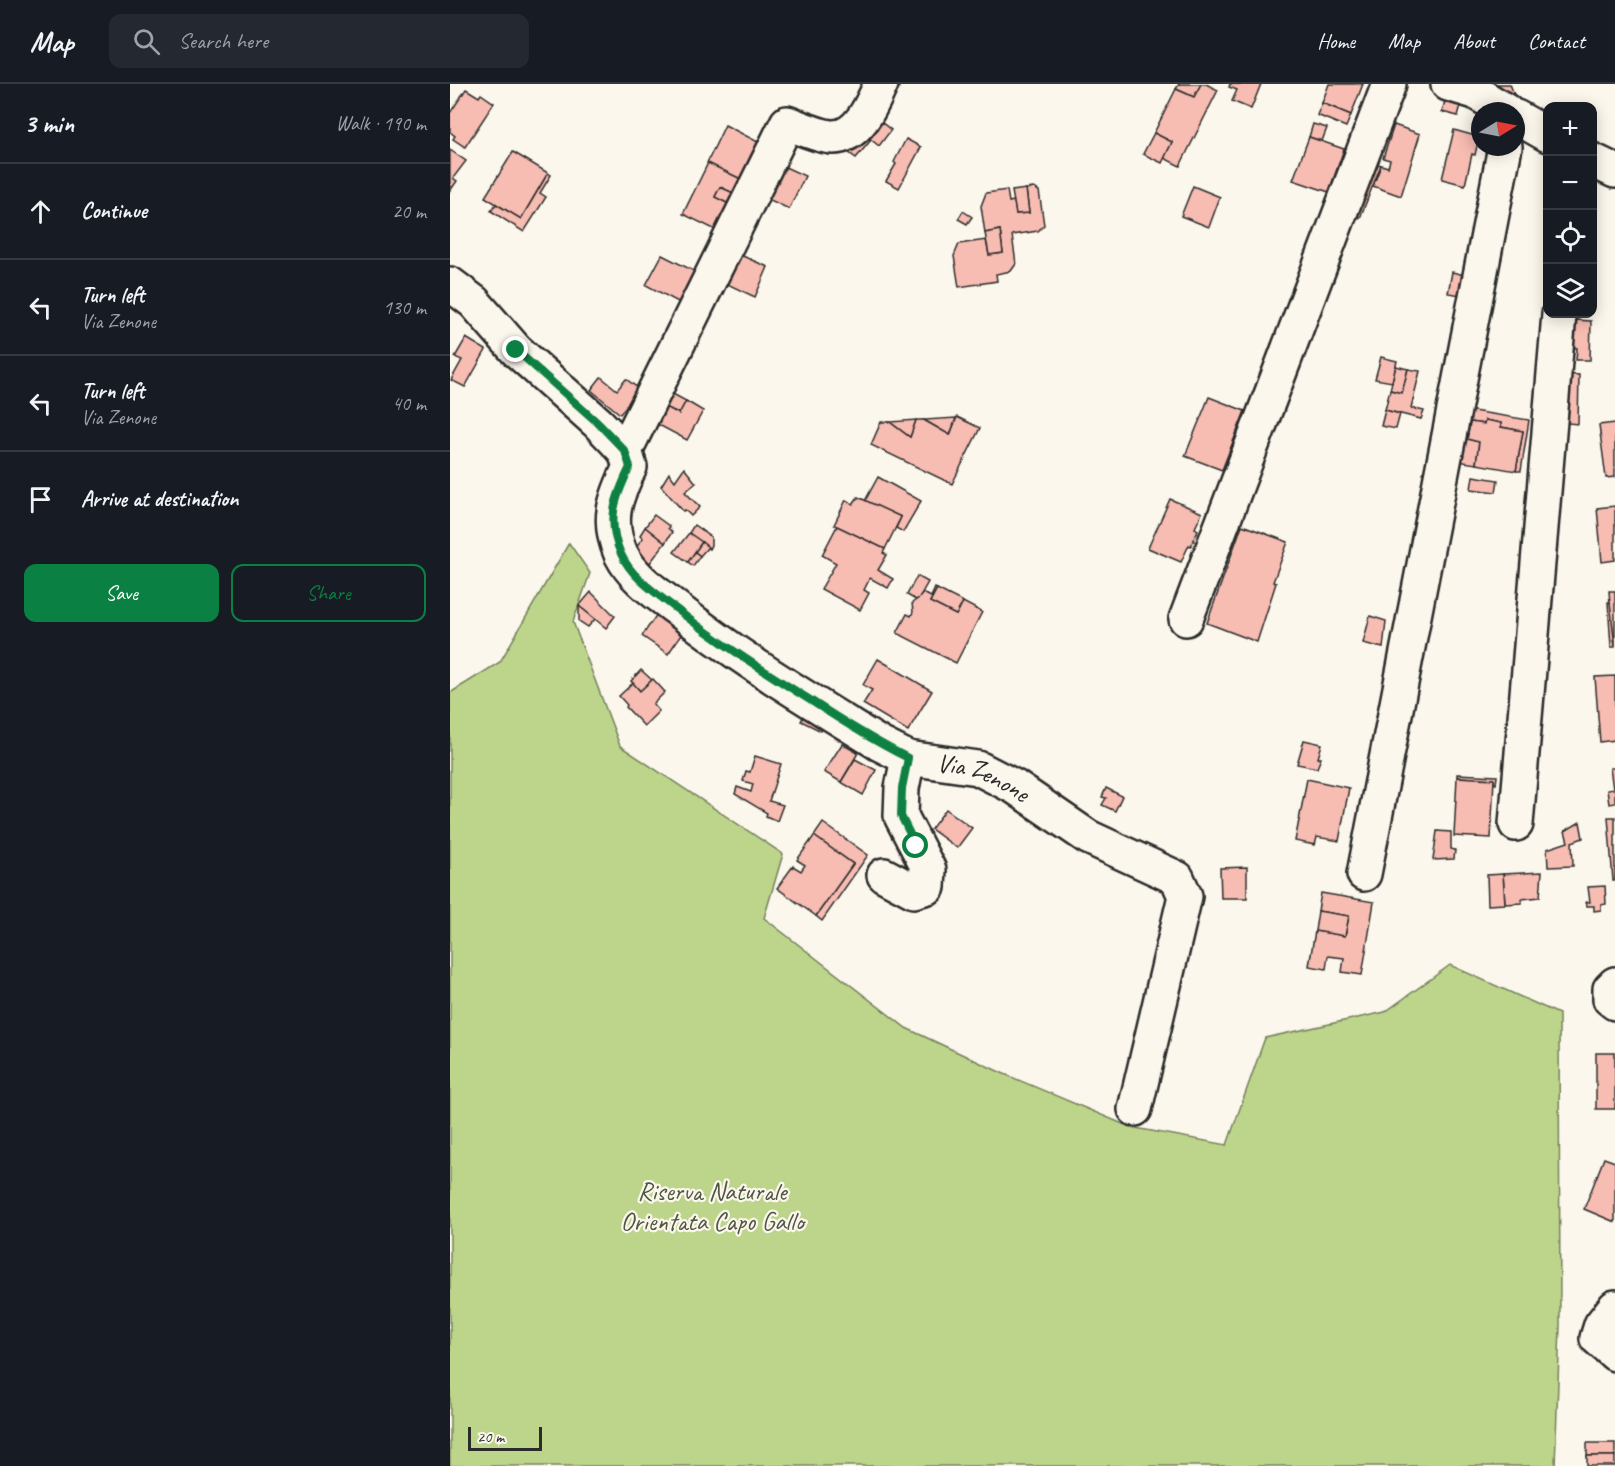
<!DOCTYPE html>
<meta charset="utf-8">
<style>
:root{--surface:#171b24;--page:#242831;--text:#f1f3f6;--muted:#9ea1a6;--line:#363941;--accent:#0b8043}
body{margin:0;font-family:Caveat,sans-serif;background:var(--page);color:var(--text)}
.controls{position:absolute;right:18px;top:18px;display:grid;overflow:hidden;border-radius:12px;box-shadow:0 3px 15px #0003}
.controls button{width:54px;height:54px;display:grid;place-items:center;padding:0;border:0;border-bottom:2px solid var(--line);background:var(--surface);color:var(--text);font:30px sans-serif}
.compass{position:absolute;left:1021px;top:18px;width:54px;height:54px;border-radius:50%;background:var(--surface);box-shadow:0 3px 15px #0003;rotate:80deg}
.scale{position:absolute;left:18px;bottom:15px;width:74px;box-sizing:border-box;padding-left:6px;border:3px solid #2b2b2b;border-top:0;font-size:16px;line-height:21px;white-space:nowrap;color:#2b2b2b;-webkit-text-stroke:4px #fbf7ec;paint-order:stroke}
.stop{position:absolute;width:18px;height:18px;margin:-14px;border:4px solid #0b8043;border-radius:50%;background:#fff}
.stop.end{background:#0b8043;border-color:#fff;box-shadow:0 2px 6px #0008}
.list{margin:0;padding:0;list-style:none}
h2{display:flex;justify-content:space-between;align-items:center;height:78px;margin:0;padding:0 24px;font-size:26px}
h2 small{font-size:20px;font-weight:400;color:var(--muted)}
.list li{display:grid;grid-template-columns:39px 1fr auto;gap:18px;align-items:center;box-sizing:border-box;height:96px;padding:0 24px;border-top:2px solid var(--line)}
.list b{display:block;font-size:22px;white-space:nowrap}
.list p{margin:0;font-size:20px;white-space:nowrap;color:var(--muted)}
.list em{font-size:20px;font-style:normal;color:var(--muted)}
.actions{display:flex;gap:12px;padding:18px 24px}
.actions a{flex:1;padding:14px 0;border:2px solid var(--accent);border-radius:12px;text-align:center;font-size:21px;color:var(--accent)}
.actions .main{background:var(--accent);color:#fff}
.icon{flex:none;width:33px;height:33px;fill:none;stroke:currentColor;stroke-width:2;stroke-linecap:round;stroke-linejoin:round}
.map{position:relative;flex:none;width:1165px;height:1382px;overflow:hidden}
header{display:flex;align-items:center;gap:36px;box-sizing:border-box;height:84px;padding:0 30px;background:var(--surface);border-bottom:2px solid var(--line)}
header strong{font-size:28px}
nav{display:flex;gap:33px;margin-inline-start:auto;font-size:21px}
.search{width:420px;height:54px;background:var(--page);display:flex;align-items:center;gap:15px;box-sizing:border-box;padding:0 21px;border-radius:12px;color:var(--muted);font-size:22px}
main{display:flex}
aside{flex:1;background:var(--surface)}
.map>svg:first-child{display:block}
</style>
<header>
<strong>Map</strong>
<div class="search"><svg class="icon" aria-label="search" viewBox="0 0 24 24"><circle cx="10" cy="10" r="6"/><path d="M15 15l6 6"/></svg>Search here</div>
<nav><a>Home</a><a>Map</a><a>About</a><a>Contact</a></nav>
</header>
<main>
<aside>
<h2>3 min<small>Walk · 190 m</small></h2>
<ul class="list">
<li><svg class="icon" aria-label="ahead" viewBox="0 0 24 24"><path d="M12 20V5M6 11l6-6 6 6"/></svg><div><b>Continue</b></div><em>20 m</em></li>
<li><svg class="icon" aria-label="left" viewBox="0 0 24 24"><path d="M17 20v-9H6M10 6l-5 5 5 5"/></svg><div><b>Turn left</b><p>Via Zenone</p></div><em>130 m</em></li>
<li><svg class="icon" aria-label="left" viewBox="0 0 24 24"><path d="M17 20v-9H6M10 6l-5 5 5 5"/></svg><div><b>Turn left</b><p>Via Zenone</p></div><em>40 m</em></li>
<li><svg class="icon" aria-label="arrive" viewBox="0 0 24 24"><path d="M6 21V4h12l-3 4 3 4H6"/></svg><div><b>Arrive at destination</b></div></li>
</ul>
<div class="actions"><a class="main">Save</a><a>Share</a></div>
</aside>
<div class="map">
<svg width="1165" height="1382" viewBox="0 0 1165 1382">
<rect width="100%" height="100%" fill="#fbf7ec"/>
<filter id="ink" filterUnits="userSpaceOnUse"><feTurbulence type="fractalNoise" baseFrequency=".0167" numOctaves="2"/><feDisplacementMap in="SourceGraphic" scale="12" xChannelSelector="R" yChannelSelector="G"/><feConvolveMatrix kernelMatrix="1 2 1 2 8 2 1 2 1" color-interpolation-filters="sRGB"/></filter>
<g filter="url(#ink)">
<path fill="#bdd58b" stroke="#74805b" stroke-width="1.5" d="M 119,459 L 140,489 L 123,538 L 170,662 L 333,770 L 314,834 L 456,944 L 552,989 L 680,1043 L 777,1061 L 815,954 L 935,928 L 1000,881 L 1109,930 L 1110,1242 L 1105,1382 L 0,1382 L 0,609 L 50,578 Z"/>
<g fill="#f7bcb2" stroke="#2b2b2b" stroke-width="1.5">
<path d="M 729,0 L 751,0 L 744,13 L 726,5 Z"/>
<path d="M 751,0 L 756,0 L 768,6 L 730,82 L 714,74 L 722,58 L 704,49 L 726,5 L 744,13 Z"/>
<path d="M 780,0 L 811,0 L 801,25 L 782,17 L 787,6 L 779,3 Z"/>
<path d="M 879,0 L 913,0 L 901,31 L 872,19 Z"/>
<path d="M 1038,0 L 1060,0 L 1065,13 L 1063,15 Z"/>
<path d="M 16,5 L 29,13 L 31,10 L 44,19 L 15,63 L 3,55 L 5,52 L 0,48 L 0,29 Z"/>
<path d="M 998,6 L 1014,10 L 1008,32 L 992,28 Z"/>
<path d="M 872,19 L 901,31 L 896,43 L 867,31 Z"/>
<path d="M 421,30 L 441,46 L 429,62 L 409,46 Z"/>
<path d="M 863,40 L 877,44 L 872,57 L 859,53 Z"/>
<path d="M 275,41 L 310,59 L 293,96 L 257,79 Z"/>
<path d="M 944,41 L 970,50 L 951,112 L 923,102 L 931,81 L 938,83 L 940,76 L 933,74 Z"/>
<path d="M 409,46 L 421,56 L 406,74 L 395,66 Z"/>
<path d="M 1004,46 L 1029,53 L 1025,71 L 1022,70 L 1015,101 L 992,95 Z"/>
<path d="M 704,49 L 722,58 L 712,79 L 693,70 Z"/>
<path d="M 859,53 L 894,65 L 879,108 L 843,96 Z"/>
<path d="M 456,55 L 471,63 L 449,104 L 436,97 L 446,80 L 444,78 Z"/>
<path d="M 0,66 L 16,77 L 3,94 L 7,97 L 0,107 Z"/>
<path d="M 63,68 L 98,89 L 71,135 L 35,113 Z"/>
<path d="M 914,75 L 931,81 L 910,134 L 893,126 Z"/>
<path d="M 258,79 L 297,98 L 290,112 L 270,103 L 265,113 L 285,123 L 272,149 L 233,130 Z"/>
<path d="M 333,82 L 355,92 L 339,125 L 318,115 Z"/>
<path d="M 98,89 L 101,91 L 90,109 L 96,113 L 74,148 L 41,127 L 46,120 L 71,135 Z"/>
<path d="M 743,102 L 770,113 L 759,143 L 731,132 Z"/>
<path d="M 270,103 L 290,112 L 285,123 L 265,113 Z"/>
<path d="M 584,104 L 589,107 L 594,141 L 588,147 L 562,151 L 566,180 L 561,187 L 546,190 L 547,197 L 509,203 L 504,172 L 509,160 L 536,156 L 539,171 L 553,169 L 550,146 L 535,149 L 531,122 L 536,109 L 557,106 L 559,118 L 564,117 L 566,130 L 579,129 L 576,105 Z"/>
<path d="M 576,105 L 579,129 L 566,130 L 562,107 Z"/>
<path d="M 513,127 L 522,133 L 517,140 L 508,135 Z"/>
<path d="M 550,146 L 553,169 L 539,171 L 535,149 Z"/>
<path d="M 288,170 L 318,183 L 305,213 L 275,199 Z"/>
<path d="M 212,171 L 246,188 L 230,219 L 196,201 Z"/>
<path d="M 1002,188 L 1015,191 L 1011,211 L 998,209 Z"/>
<path d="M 1125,236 L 1141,237 L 1140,276 L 1126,276 L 1127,264 L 1115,263 L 1116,256 L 1124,255 Z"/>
<path d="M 16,254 L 36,266 L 15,303 L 1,296 L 12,276 L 5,273 Z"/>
<path d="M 931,273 L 947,277 L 942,298 L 925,295 Z"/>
<path d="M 946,282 L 958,285 L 952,309 L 940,306 Z"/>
<path d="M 958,285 L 970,287 L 961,324 L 974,327 L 971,335 L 935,326 L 940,306 L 952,309 Z"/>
<path d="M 1110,290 L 1129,291 L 1128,340 L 1107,338 Z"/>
<path d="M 151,293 L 167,306 L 176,295 L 189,305 L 170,330 L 141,306 Z"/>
<path d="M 221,309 L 236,317 L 229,330 L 214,322 Z"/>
<path d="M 759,313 L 795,327 L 772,386 L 735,372 Z"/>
<path d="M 236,317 L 253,327 L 237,356 L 205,339 L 214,322 L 229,330 Z"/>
<path d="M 935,326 L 950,330 L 946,345 L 931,342 Z"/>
<path d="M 1017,326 L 1079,336 L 1071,387 L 1066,387 L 1073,347 L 1051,343 L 1051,339 L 1035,336 L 1034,340 L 1020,338 L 1017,355 L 1029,358 L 1026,380 L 1007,377 Z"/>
<path d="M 507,333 L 530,344 L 502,400 L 421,361 L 431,338 L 440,338 L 460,353 L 466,336 L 474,336 L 500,351 Z"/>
<path d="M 506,334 L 500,351 L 474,336 Z"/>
<path d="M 466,336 L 460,353 L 440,338 Z"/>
<path d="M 1035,336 L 1051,339 L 1051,343 L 1073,347 L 1066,387 L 1026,380 L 1029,358 L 1017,355 L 1020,338 L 1034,340 Z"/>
<path d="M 1165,339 L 1165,393 L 1156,394 L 1149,341 Z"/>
<path d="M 234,384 L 246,399 L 235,408 L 250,423 L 241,432 L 235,426 L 233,427 L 211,402 L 219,389 L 225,397 Z"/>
<path d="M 1023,392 L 1048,396 L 1046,408 L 1021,405 Z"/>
<path d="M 428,393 L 471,417 L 453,448 L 446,444 L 451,433 L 415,417 Z"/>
<path d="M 408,413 L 451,433 L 435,465 L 384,441 L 396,416 L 403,420 Z"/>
<path d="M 720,415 L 752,429 L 745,444 L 748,446 L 741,462 L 739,461 L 731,478 L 698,464 Z"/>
<path d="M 1165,422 L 1165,476 L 1152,478 L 1147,424 Z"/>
<path d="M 204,431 L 219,442 L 218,444 L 222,448 L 215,459 L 195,443 Z"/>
<path d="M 244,441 L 261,453 L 261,461 L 259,465 L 239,449 Z"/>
<path d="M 792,441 L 838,458 L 823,498 L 826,499 L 807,558 L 757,539 Z"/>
<path d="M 387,442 L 435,465 L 433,469 L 437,471 L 428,486 L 443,495 L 438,504 L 420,494 L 414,506 L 419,509 L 410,526 L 371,505 L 386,479 L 372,471 Z"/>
<path d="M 195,443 L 215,459 L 200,479 L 183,466 L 193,454 L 190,451 Z"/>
<path d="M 239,449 L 252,458 L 238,478 L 224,468 Z"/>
<path d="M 252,458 L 258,463 L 250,472 L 245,468 Z"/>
<path d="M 245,468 L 250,472 L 243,482 L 238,478 Z"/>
<path d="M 467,492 L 478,498 L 469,514 L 466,516 L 457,511 Z"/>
<path d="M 485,504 L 487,505 L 480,518 L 506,531 L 513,518 L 532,528 L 506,579 L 447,549 L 457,530 L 461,532 L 463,528 L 462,519 L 469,514 L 473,509 L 481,513 Z"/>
<path d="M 487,505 L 513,518 L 506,531 L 480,518 Z"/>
<path d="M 1159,507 L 1165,507 L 1165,561 L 1163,561 Z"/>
<path d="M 141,508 L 165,532 L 156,544 L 129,522 Z"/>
<path d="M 1158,518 L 1160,518 L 1165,563 L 1161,563 Z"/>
<path d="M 129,522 L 145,535 L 138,543 L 129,537 Z"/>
<path d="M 207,530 L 233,548 L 218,570 L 192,552 Z"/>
<path d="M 920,532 L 936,537 L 933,564 L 913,559 Z"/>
<path d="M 428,575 L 482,607 L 458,647 L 413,620 L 422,606 L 413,601 Z"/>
<path d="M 191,586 L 202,596 L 190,607 L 181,597 Z"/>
<path d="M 1165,592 L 1165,656 L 1150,658 L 1145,593 Z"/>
<path d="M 203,595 L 215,608 L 203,620 L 209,627 L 194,642 L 176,623 L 177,621 L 169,612 L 183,599 L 190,607 Z"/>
<path d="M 359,624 L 375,633 L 371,647 L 351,637 Z"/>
<path d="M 854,656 L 872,660 L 868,674 L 871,674 L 867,684 L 847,680 Z"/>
<path d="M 392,660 L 408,669 L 391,698 L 374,688 Z"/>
<path d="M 305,672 L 331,680 L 319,717 L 333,721 L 327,737 L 316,732 L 317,729 L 285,710 L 287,703 L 301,708 L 303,700 L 293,697 L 296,687 L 300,688 Z"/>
<path d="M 405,675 L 426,686 L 413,711 L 391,698 Z"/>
<path d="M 1160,684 L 1165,684 L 1165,719 L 1159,720 L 1157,706 L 1163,705 Z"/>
<path d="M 1007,690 L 1047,692 L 1046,700 L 1044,699 L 1044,695 L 1007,693 Z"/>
<path d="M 1007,693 L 1044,695 L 1041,754 L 1004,752 Z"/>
<path d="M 857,695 L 899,704 L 889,757 L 867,753 L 865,761 L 845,757 Z"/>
<path d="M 656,704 L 672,712 L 665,727 L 652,721 L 656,714 L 652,713 Z"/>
<path d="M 496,725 L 522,744 L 507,764 L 481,745 Z"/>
<path d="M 1158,733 L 1165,733 L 1165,797 L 1163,797 Z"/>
<path d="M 1130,738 L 1133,754 L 1122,758 L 1123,782 L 1098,783 L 1097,765 L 1118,758 L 1115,747 Z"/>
<path d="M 373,739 L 418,771 L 372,837 L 366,832 L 403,780 L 364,752 Z"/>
<path d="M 987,747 L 1001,748 L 1001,765 L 1005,766 L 1004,775 L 983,776 Z"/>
<path d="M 364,752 L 403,780 L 366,832 L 327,804 L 343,782 L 351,787 L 355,781 L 347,776 Z"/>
<path d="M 797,783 L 797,814 L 771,814 L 770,784 Z"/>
<path d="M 1092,788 L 1090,813 L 1072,815 L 1072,819 L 1055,820 L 1053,790 Z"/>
<path d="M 1053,790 L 1055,820 L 1038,821 L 1037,791 Z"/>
<path d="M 1155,802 L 1156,820 L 1151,821 L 1151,826 L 1144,827 L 1144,822 L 1137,822 L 1136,818 L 1140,818 L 1138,803 Z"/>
<path d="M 871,809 L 924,818 L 912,891 L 892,888 L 894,874 L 878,872 L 876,885 L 859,882 L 865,847 L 895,852 L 899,832 L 868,827 Z"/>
<path d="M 868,827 L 899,832 L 895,852 L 865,847 Z"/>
<rect x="1146" y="969" width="19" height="56"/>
<path d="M 1154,1074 L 1165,1078 L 1165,1138 L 1134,1125 Z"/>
<rect x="1137" y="1359" width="28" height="13"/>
<rect x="1137" y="1372" width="28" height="10"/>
</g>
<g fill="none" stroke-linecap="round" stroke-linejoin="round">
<defs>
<g id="minor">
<path d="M 998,0 L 1025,8 L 1056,27"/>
<path d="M 1066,33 L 1098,51"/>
<path d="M 1142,76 L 1165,87"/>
<path id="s1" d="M 0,200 L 24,218 L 66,266 L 148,339 L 175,367 L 180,383 C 165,414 156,436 171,470 C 183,494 205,508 226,524 C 290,575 361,617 430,660 L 458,674 L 528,684 L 565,703 L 638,753 L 727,794 L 735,812 L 685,1025"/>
<path d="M 175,367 L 337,39 C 349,43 371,53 383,53 C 409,53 422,20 431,0"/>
<path d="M 736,535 L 939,0"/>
<path d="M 1066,740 L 1109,230"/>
<path d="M 914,790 L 1055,63"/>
<path d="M 434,791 L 464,807 L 478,803 L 479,786 L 451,732 L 452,704 L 458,674"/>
<path d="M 1165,900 L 1160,905 L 1160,915 L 1165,919"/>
<path d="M 1165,1223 L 1151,1241 L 1147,1254 L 1165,1270"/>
</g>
</defs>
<use href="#minor" stroke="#2b2b2b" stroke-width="38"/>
<use href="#minor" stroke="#fbf7ec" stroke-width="33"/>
</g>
</g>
<g fill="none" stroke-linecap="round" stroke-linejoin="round" filter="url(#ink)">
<path stroke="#0b8043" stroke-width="8" d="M 66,266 L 148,339 L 175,367 L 180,383 C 165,414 156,436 171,470 C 182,494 205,508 225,524 C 268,558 314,587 360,616 C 392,637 424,657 458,674 L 452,704 L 451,732 L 466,762"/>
</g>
<g text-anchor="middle" stroke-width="4.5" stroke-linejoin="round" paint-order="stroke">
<g font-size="26" fill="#2b2b2b" stroke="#fbf7ec">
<text dy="9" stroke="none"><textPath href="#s1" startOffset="783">Via Zenone</textPath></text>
</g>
<g font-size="26" fill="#505643" stroke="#fbf7ec">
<text x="262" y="1116">Riserva Naturale<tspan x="262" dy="30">Orientata Capo Gallo</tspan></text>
</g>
</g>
</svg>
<div class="controls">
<button>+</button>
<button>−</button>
<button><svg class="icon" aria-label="locate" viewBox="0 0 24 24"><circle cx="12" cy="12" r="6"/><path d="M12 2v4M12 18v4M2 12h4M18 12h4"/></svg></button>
<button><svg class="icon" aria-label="layers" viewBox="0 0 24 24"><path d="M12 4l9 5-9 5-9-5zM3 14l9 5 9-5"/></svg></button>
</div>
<svg class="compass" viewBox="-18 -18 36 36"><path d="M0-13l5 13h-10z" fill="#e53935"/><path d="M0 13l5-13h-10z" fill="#9ea1a6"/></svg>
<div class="scale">20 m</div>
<div class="stop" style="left:466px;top:762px"></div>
<div class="stop end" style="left:66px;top:266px"></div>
</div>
</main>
